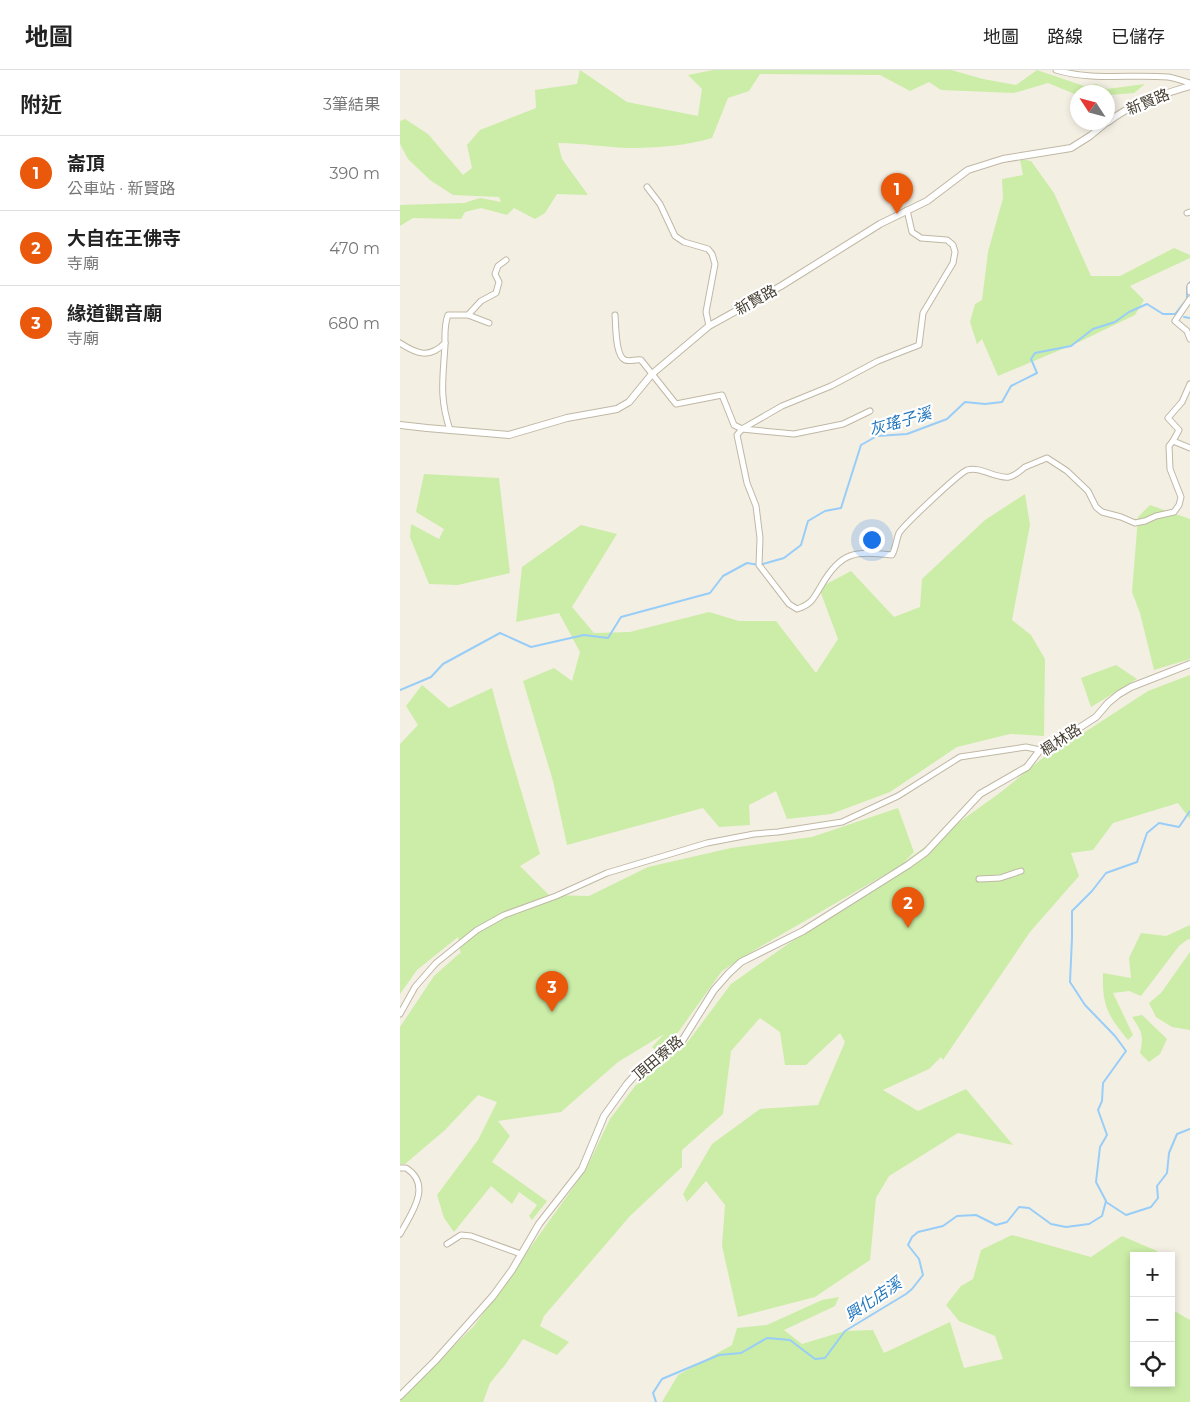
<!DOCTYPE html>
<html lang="zh-TW">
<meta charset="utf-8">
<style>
:root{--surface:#fff;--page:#f6f6f6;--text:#222;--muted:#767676;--line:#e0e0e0;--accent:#ea580c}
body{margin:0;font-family:Montserrat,"Noto Sans TC",sans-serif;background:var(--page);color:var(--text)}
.controls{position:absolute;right:15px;bottom:15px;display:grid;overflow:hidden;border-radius:0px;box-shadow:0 2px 8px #0003}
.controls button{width:45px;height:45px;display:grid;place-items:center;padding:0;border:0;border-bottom:1px solid var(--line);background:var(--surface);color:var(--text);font:25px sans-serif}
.compass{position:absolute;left:670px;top:15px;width:45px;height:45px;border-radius:50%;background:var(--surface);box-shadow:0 2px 8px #0003;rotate:306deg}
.you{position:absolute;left:471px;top:469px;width:18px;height:18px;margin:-12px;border:4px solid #fff;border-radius:50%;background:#1a73e8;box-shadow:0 0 0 8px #1a73e833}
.badge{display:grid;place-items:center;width:32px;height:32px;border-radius:50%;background:var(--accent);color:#fff;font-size:16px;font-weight:700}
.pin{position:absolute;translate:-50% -41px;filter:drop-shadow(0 1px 2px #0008)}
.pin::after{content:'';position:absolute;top:26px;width:18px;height:15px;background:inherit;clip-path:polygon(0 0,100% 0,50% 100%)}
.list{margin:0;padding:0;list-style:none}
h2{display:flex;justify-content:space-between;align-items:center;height:65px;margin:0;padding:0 20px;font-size:21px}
h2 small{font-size:16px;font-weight:400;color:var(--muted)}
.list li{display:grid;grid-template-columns:32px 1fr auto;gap:15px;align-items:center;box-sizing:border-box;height:75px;padding:0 20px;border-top:1px solid var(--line)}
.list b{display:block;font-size:19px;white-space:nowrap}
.list p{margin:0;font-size:16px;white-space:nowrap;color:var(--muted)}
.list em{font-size:16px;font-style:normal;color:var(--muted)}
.icon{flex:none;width:28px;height:28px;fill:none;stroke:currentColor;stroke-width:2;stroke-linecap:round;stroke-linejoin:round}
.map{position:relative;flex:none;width:790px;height:1332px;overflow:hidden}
header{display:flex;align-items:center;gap:30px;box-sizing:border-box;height:70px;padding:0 25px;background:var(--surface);border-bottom:1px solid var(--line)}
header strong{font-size:24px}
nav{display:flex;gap:28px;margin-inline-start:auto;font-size:18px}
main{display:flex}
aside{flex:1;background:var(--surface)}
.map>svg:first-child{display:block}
</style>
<header>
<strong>地圖</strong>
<nav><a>地圖</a><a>路線</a><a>已儲存</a></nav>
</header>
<main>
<aside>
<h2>附近<small>3筆結果</small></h2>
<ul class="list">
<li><span class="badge">1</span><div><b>崙頂</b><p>公車站 · 新賢路</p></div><em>390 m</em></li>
<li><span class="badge">2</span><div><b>大自在王佛寺</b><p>寺廟</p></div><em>470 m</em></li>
<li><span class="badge">3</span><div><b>緣道觀音廟</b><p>寺廟</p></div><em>680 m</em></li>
</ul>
</aside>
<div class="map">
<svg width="790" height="1332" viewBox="0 0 790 1332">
<rect width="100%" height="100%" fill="#f4efe3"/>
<g fill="#cbeda7">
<path d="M 180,0 L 227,32 L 298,46 L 302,19 L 288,5 L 313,0 L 551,0 L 583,9 L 616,15 L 637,0 L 684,16 L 697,14 L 707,19 L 745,14 L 734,23 L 708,25 L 708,22 L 678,22 L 677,25 L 648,13 L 614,23 L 541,20 L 529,12 L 510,21 L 480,5 L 360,4 L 349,21 L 328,28 L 312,68 C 285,76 255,78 227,78 C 204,77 181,73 158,73 L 162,89 L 188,125 L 157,124 L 145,143 L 135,149 L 114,138 L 107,145 L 81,138 L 65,142 L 61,149 L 13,148 L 0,156 L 0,135 L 64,133 L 80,128 L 101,132 L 99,127 L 53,125 L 30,110 L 8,89 L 0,74 L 0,51 L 5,49 L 28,64 L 63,105 L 72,98 L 67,75 L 80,60 L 136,38 L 135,20 L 177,14 Z"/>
<path d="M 620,89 L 631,91 L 654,123 L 691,206 L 720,206 L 774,178 L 790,185 L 790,188 L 730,216 L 744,230 L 735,245 L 679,272 L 598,306 L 582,269 L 577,274 L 570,252 L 575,234 L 582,230 L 588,182 L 603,128 L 602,109 L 623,105 Z"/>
<path d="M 24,404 L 99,408 L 110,503 L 58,515 L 29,514 L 10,467 L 11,454 L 39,469 L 44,459 L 16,442 Z"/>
<path d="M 625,424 L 630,455 L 612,550 L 631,565 L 645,589 L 644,666 L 610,664 L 557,677 L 490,722 L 431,744 L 387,749 L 376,721 L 349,735 L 350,755 L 319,757 L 303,738 L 167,775 L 153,711 L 123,611 L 154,598 L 172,611 L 180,582 L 159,543 L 116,552 L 122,497 L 181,455 L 217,464 L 172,537 L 194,563 L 230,562 L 309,542 L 339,551 L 376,551 L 416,603 L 438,569 L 419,518 L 451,501 L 494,547 L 520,537 L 522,509 L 585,450 Z"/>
<path d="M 750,435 L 790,449 L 790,589 L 754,600 L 740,543 L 732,522 L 738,447 Z"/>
<path d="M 716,595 L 737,609 L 691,637 L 681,608 Z"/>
<path d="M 790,605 L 790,749 L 778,733 L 713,753 L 693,780 L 671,783 L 679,806 L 630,862 L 543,990 L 541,987 L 529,999 L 483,1020 L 518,1041 L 566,1019 L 613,1075 L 558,1063 L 489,1106 L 476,1128 L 470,1190 L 415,1227 L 338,1247 L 322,1176 L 325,1135 L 306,1111 L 287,1132 L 283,1124 L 312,1074 L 360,1039 L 418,1035 L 445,972 L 440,963 L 406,995 L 385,995 L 380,962 L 360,948 L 331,981 L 323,1044 L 282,1080 L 282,1097 L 230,1146 L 144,1246 L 140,1256 L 169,1272 L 157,1285 L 123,1269 L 105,1295 L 90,1313 L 83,1332 L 0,1332 L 0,1329 L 74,1256 L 185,1101 L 210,1049 L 235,1016 L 287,973 L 331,914 L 493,800 L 358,878 L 322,901 L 279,961 L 260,984 L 252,977 L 264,964 L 218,992 L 161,1042 L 98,1051 L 110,1066 L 92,1092 L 147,1131 L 132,1150 L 129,1146 L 137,1135 L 119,1122 L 112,1134 L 91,1116 L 54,1162 L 44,1148 L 37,1125 L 78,1070 L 97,1032 L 78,1025 L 45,1060 L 5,1094 L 0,1094 L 0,957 L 34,906 L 60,883 L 61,886 L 58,867 L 17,900 L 0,924 L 0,674 L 18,655 L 6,636 L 22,615 L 49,638 L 92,618 L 108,677 L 140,784 L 120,796 L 149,825 L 189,826 L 248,797 L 331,778 L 412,767 L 498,738 L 514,782 L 504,792 L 601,722 L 655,678 L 665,675 L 748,621 Z"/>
<path d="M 790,855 L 790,870 L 788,869 L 779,876 L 741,926 L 729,921 L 713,923 L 733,965 L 728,970 C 708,945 702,937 703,903 L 731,908 L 729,888 L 741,863 L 766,866 Z"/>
<path d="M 790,882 L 790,960 L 772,957 L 756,947 L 749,933 L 761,923 Z"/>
<path d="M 742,945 L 767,969 L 760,984 L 749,992 L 740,983 C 744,965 742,962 732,947 Z"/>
<path d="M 612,1165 L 691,1187 L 722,1166 L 757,1181 L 757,1186 L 734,1186 L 734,1313 L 771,1313 L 771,1239 L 790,1250 L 790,1332 L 262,1332 L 278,1305 L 332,1275 L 337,1258 L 367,1255 L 422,1230 L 439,1227 L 435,1236 L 384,1260 L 402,1274 L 445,1261 L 473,1260 L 484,1283 L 550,1252 L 564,1298 L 603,1289 L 595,1266 L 559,1251 L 546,1235 L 561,1216 L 573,1209 L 581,1180 Z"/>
</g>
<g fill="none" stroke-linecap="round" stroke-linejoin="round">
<g stroke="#98cdf8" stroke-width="2">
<path d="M 775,244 L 787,229 L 787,217 L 790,212"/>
<path d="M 784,247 L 790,248"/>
<path d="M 363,494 L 384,488 L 401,475 L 408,451 L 425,441 L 441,438 L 461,375 L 477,366 L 507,364 L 547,349 L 565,332 L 585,334 L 602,332 L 611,316 L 637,303 L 631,289 L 635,283 L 671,276 L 693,259 L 715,252 L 729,242 L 747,234 L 763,244 L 776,244"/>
<path d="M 0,620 L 31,607 L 43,594 L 100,563 L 131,577 L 184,565 L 208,568 L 221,547 L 310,523 L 323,506 L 347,493 L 359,495"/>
<path d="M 706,1132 L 726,1145 L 751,1137 L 758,1128 L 757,1116 L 767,1103 L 769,1083 L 777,1064 L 790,1059"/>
<path d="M 256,1332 L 253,1323 L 262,1309 L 319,1285 L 341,1283 L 367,1268 L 390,1270 L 415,1289 L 425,1288 L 445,1261 L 506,1224 L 512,1219 L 523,1205 L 519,1189 L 508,1175 L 512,1167 L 518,1162 L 543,1156 L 557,1146 L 576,1145 L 596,1155 L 607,1152 L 619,1137 L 629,1138 L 651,1154 L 666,1157 L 689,1154 L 702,1146 L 706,1131 L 696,1112 L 700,1077 L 707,1065 L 698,1040 L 702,1031 L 703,1013 L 726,981 L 715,966 L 685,935 L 670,912 L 672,868 L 672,841 L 692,821 L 706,803 L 737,792 L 747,763 L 759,753 L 779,757 L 790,741"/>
</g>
<defs>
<g id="minor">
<path d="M 656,0 C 692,11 730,4 768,7 C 775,8 783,11 790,13"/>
<path d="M 247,117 L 260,134 L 275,166 L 284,172 L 308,179 L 312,184 L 315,194 L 306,242 L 309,256"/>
<path d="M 507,140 L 512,162 L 521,168 L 547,170 L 553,175 L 555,182 L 553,193 L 523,243 L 519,275 L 478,291 L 431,316 L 382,336 L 342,359 L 337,365 L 347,413 L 356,436 L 360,468 L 359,495 L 389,534 L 397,539 C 412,534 413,529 421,516 C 441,481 455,481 492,485 C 496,478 496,470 499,463 C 505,454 558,404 567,400 C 581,396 595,409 609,407 C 615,406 620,401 625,397 C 632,394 640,391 647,388 L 667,401 L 688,421 L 696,437 L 702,442 L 721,447 L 735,453 L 745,451 L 756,446 L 774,442 L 779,435 L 781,427 L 770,399 L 769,376 L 773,371 L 790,378"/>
<path d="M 787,143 L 790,142"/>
<path d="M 790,216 L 790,222"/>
<path d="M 790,229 L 775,251 L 787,261 L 790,269"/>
<path d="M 68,245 L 89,253"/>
<path d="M 215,245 C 216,255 215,286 225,290 C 230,292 236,289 241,290 L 276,334 L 322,325 L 334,355 L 342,359 L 394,364 L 443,354 L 470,341"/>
<path d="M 0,273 C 17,284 29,289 45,273"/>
<path d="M 50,360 C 39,327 43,309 45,275 C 45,265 44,255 48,245 L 68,245 L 81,231 L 96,223 L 99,212 L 95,204 L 98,196 L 106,190"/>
<path d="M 773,371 L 779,360 L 768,348 L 782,332 L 790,314"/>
<path d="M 579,809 L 600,808 L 621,801"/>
<path d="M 0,944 L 15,917 L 36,893 L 77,860 L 104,845 L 156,826 L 207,803 L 307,773 L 354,764 L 378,762 L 442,752 L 498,726 L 560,687 L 626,677 L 640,680"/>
<path d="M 0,1098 L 6,1098 C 33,1115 11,1144 0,1164"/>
<path d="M 47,1174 L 61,1165 L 71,1166 L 121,1184"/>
</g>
<g id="tertiary">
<path d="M 708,52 C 732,33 761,25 790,16"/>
<path d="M 0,355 L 27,358 L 109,365 L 167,348 L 217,339 L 229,332 L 252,304 L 309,256 L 381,216 L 480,154 L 527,131 L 568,100 L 603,89 L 671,78 L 690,66 L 707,52"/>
<path d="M 0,1326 L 35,1291 L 93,1226 L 112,1200 L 139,1154 L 182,1099 L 204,1046 L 227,1014 L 237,1003 L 282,971 L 314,920 L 329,903 L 341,892 L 403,861 L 508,795 L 526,782 L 580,724 L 627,697 L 640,680 L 676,660 L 696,647 L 708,633 L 719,624 L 731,617 L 790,594"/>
</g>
</defs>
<use href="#minor" stroke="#c0b8a5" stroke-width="7"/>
<use href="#tertiary" stroke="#c0b8a5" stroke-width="8"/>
<use href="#minor" stroke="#fff" stroke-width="5"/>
<use href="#tertiary" stroke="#fff" stroke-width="6"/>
</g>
<g text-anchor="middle" stroke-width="4.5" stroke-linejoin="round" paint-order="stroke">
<g font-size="15" fill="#463f33" stroke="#fff">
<text transform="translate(748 32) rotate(-22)" y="5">新賢路</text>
<text transform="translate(356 230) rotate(-29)" y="5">新賢路</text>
<text transform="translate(661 670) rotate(-33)" y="5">楓林路</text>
<text transform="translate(258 988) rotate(-40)" y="5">頂田寮路</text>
</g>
<g font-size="16" font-style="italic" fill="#2176bd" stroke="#fff">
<text transform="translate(500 351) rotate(-16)" y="6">灰瑤子溪</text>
<text transform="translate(473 1229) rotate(-34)" y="6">興化店溪</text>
</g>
</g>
</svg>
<div class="controls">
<button>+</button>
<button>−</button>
<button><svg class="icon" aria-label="locate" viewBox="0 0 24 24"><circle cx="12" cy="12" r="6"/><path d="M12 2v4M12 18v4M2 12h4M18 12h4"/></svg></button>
</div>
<svg class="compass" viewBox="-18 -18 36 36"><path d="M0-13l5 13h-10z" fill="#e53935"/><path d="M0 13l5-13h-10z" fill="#767676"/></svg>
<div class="you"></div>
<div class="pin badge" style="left:497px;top:144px">1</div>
<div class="pin badge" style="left:508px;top:858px">2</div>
<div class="pin badge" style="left:152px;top:942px">3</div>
</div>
</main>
